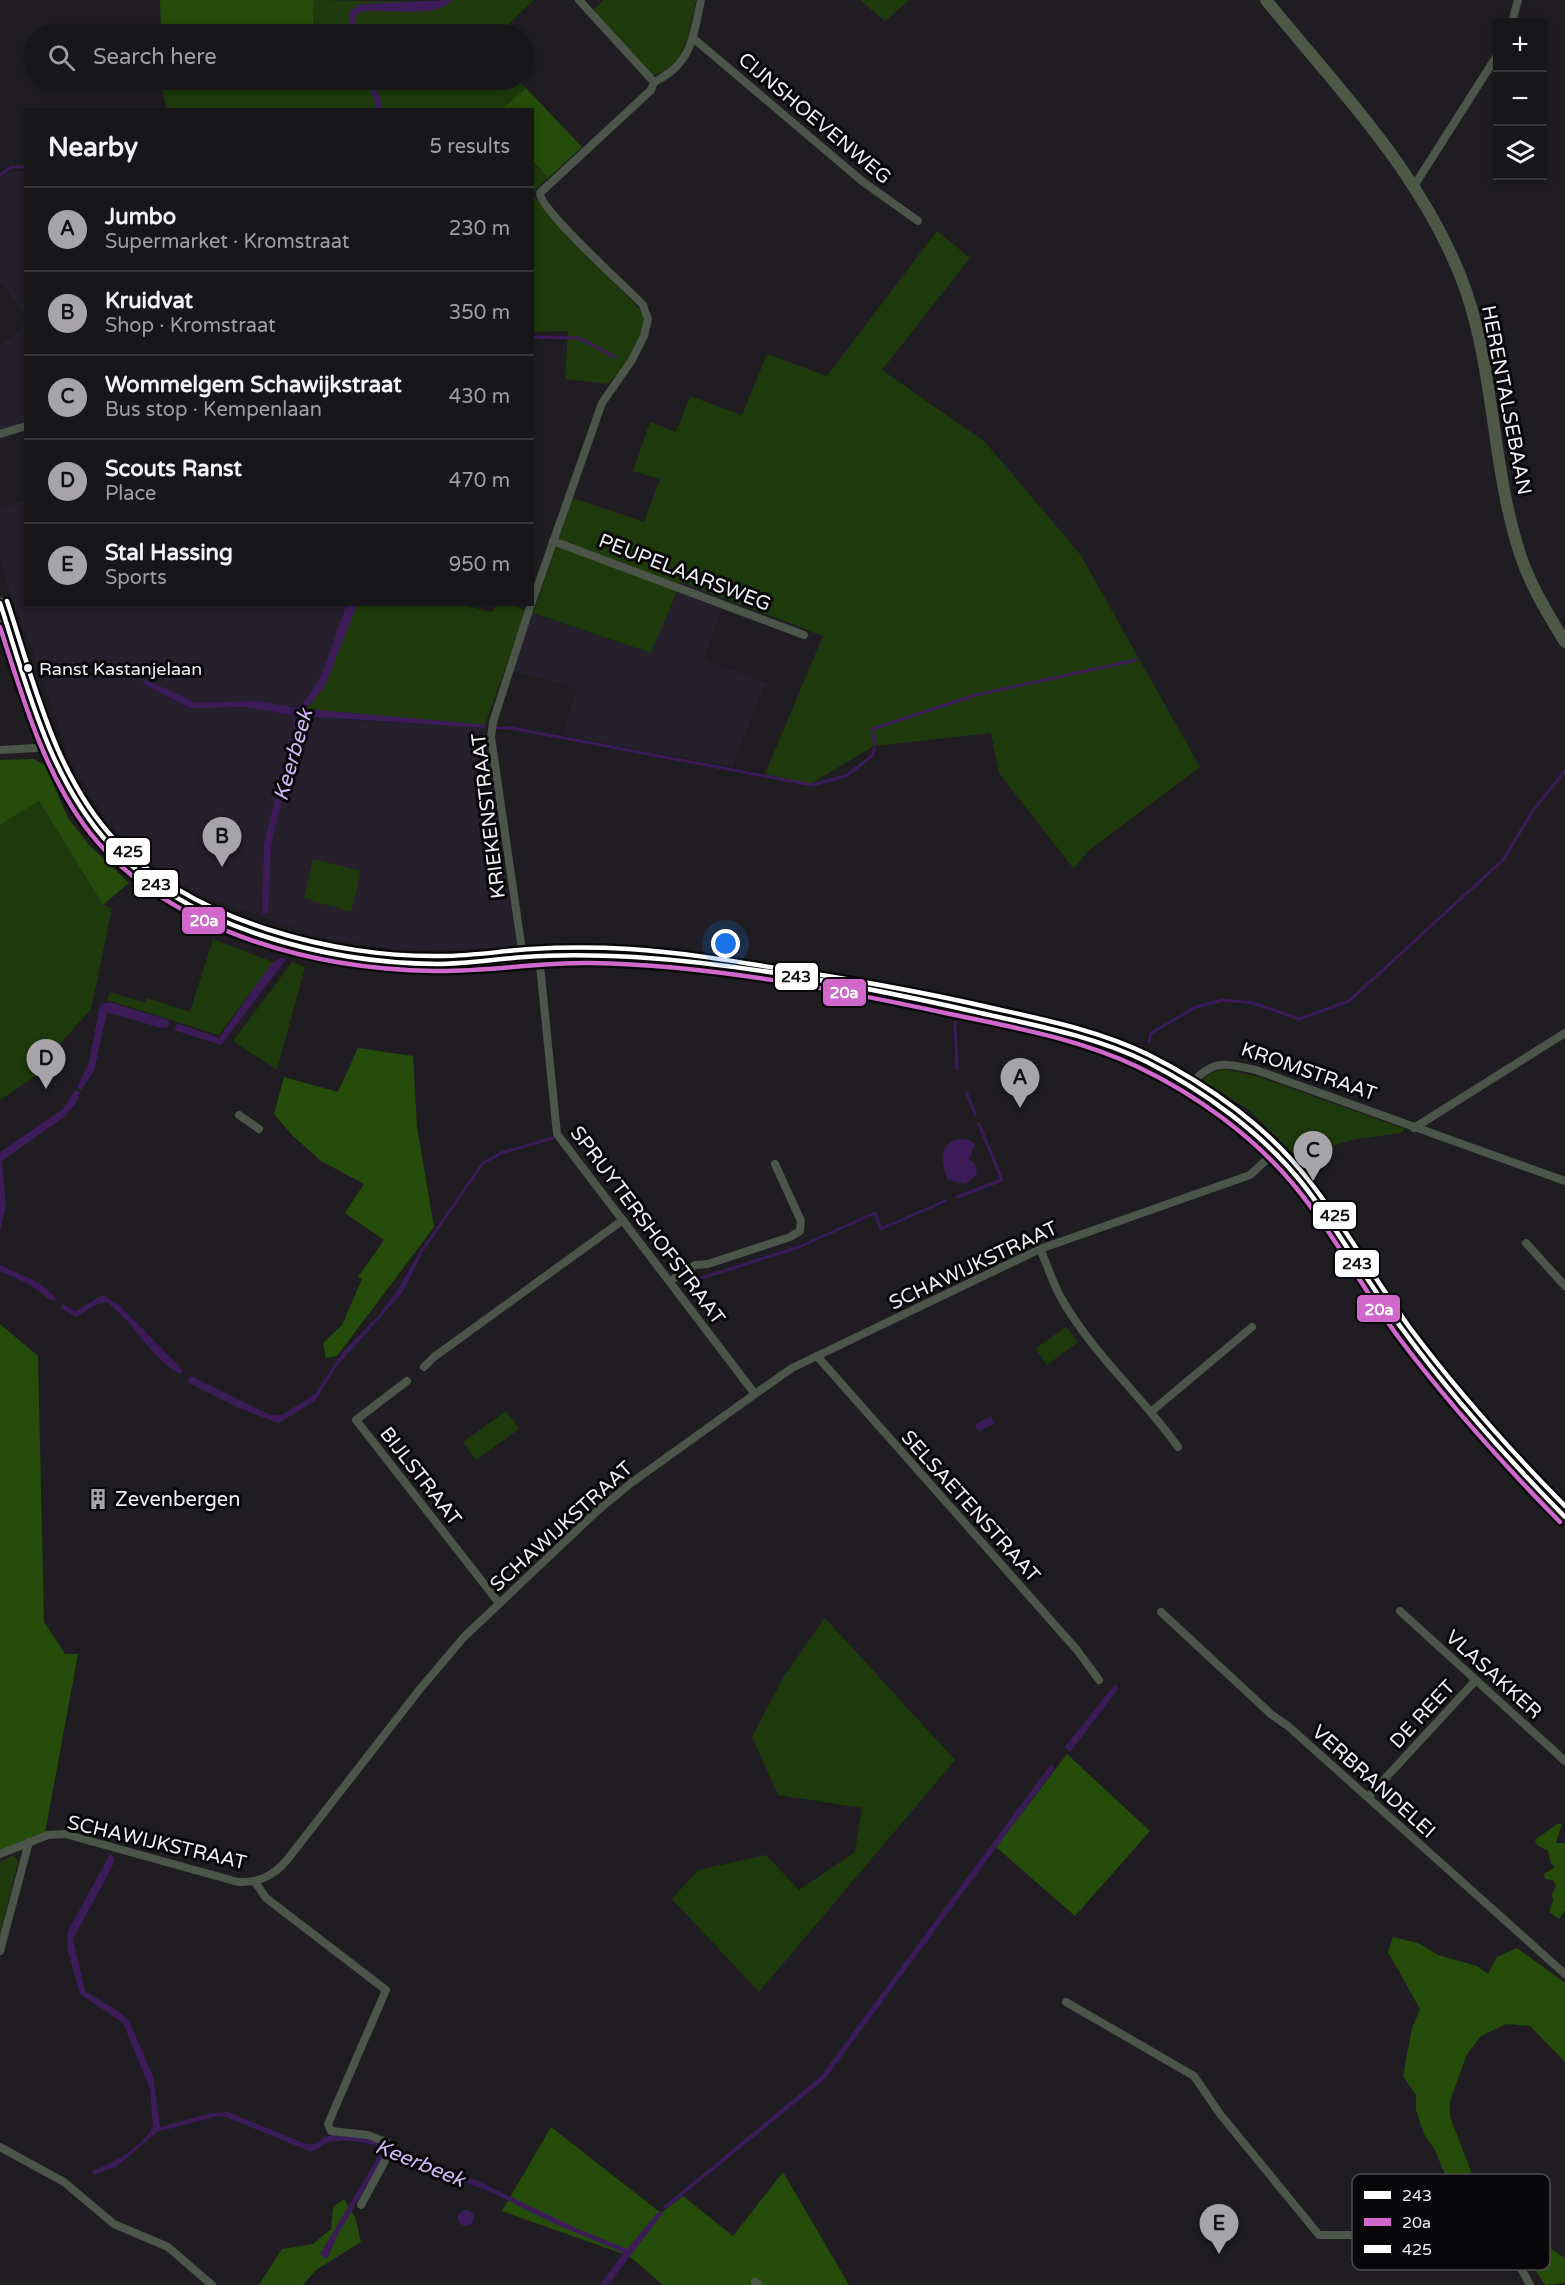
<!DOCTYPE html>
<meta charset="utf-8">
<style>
:root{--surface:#171619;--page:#201f22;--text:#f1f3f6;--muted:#9e9fa2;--line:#363538;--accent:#a6a4a8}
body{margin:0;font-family:"Varela Round",sans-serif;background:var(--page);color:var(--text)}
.controls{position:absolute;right:18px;top:18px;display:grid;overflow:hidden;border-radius:0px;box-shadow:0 3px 9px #0003}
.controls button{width:54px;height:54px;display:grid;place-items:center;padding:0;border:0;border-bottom:2px solid var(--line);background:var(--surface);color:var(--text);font:30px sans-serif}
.you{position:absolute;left:726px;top:944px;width:21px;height:21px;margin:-15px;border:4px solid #fff;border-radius:50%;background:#1a73e8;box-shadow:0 0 0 9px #1a73e833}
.badge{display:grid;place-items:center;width:39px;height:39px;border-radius:50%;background:var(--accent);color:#111;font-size:20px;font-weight:700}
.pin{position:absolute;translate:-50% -50px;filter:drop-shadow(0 2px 3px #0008)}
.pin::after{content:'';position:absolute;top:32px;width:21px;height:18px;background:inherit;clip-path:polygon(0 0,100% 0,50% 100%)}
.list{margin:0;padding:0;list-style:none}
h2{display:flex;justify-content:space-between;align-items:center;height:78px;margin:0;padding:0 24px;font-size:26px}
h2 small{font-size:20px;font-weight:400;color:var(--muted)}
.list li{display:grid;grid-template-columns:39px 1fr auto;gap:18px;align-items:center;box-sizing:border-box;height:84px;padding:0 24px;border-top:2px solid var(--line)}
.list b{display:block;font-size:22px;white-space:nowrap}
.list p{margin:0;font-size:20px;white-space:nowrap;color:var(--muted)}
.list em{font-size:20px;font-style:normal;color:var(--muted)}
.icon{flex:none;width:33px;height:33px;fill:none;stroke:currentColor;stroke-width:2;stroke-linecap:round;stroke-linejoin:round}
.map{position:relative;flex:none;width:1565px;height:2285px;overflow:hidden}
.search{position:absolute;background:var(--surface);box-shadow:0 3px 9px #0003;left:24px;top:24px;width:510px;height:66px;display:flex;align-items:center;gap:15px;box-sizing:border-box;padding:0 21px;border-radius:33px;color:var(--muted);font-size:22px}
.panel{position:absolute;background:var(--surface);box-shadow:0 3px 9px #0003;left:24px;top:108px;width:510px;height:498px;border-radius:0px}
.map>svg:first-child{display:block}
</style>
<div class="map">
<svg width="1565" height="2285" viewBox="0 0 1565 2285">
<rect width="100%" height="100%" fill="#1f1d21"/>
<g fill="#25202b">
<path d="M 11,170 L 25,171 L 25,315 L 0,281 L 0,179 Z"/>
<path d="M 25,325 L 25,432 L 0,440 L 0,347 Z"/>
<path d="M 25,500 L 26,604 L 349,605 L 320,687 L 309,694 L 299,707 L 335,719 L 486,728 L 516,948 L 398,950 L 322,938 L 206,897 L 175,881 L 136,852 L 105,818 L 70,760 L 32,649 L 13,603 L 0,560 L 0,509 Z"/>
<path d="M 681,582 L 725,599 L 704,659 L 766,683 L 732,767 L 562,735 L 577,689 L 512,670 L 529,612 L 651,653 Z"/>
</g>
<g fill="#1e3a0c">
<path d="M 314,0 L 441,2 L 443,0 L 534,0 L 498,34 L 341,34 L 339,31 L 313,27 Z"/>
<path d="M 604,0 L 696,0 C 689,30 687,65 653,76 L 593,10 Z"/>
<path d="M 860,0 L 909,0 L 885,21 Z"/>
<path d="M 360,80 L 518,80 L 526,88 L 502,109 L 167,110 L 161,86 Z"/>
<path d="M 532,161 L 548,178 L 533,192 L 532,192 Z"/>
<path d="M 532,195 L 643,313 C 648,339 624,367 608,384 L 565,379 L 568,331 L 533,332 Z"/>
<path d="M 937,231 L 970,258 L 882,370 L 985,442 L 1080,554 L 1200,767 L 1088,851 L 1074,869 L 999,773 L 991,733 L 874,746 L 810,784 L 765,774 L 823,636 L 681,582 L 651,653 L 533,613 L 573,498 L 644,522 L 660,479 L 633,471 L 650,422 L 676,432 L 690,396 L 742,415 L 767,354 L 827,376 Z"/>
<path d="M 510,604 L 526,610 L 485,725 L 306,709 L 325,686 L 357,605 L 463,605 L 492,612 L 496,605 Z"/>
<path d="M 39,801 L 103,905 L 112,908 L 91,1009 L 60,1044 L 47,1068 L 0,1100 L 0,825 Z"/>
<path d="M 313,859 L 361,871 L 351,912 L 304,898 Z"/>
<path d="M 213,939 L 273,962 L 219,1035 L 107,1000 L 110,992 L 145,1003 L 147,998 L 190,1012 Z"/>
<path d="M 292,962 L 305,967 L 277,1070 L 233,1041 Z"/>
<path d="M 1223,1069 L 1259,1077 L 1405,1129 L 1401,1133 L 1356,1139 L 1296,1156 L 1249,1110 L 1203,1081 L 1207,1075 Z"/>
<path d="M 1066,1327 L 1078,1342 L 1047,1365 L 1035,1349 Z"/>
<path d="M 506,1411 L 519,1429 L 476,1460 L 463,1442 Z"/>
<path d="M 825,1618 L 955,1760 L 759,1992 L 672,1899 L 698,1870 L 766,1855 L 799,1890 L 855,1852 L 862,1808 L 778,1795 L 752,1737 L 784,1676 Z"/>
<path d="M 14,1855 L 18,1862 L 0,1934 L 0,1862 Z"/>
</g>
<g fill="#254c0a">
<path d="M 160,0 L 314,0 L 313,27 L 339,31 L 341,34 L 161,34 Z"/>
<path d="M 161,80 L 360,80 L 361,81 L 161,86 Z"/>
<path d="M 526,88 L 582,147 L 548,178 L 533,161 L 532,110 L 502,109 Z"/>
<path d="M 33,759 L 45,765 L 68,818 L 89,845 L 129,883 L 103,905 L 39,801 L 0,825 L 0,760 Z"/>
<path d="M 358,1048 L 413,1056 L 417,1127 L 434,1227 L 337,1356 L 326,1358 L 323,1343 L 342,1325 L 362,1279 L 358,1277 L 384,1240 L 345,1213 L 364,1184 L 321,1161 L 292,1135 L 274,1114 L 284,1077 L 338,1092 Z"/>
<path d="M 0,1324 L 38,1356 L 44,1622 L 65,1654 L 78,1654 L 45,1833 L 0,1851 Z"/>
<path d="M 1067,1754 L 1150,1831 L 1075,1916 L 996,1847 Z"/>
<path d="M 1557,1824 L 1562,1824 L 1556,1843 L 1565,1843 L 1565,1911 L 1559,1919 L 1549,1912 L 1553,1901 L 1552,1894 L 1556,1886 L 1553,1880 L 1545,1879 L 1544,1874 L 1555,1867 L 1551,1863 L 1548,1851 L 1537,1845 L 1535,1840 Z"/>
<path d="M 1393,1937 L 1418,1943 L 1438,1955 L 1477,1966 L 1488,1974 L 1497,1957 L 1517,1948 L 1565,1983 L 1565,2062 L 1530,2026 L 1506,2024 L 1481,2036 L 1467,2054 L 1450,2101 L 1450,2117 L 1471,2171 L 1466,2188 C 1487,2197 1506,2206 1523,2221 C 1538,2234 1547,2248 1565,2258 L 1565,2283 L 1545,2285 L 1521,2247 L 1461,2214 L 1435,2150 L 1424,2134 L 1416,2110 L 1416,2095 L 1403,2076 L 1412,2028 L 1420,2009 L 1388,1952 Z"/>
<path d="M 551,2127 L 661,2213 L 683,2196 L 733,2236 L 783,2172 L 849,2285 L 663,2285 L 629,2256 L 502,2211 Z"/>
<path d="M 344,2199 L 355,2217 L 361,2242 L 316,2270 L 303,2285 L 259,2285 L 282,2249 L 313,2244 L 331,2229 L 333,2207 Z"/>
</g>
<g fill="#3b1c59">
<path d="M 452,0 C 437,20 384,7 360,12 L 355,17 L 357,34 L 353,34 L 349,22 L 350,11 L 361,4 Z"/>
<path d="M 367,80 L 375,80 L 382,109 L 377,109 Z"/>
<path d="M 347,605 L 357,605 L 325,686 L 306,709 L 477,724 L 485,725 L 486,728 L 304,716 L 271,844 L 268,913 L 262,914 L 264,844 L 296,716 L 247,707 L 190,708 L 142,683 L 147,680 L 196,703 L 256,701 L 297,708 C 327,683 331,639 347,605 Z"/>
<path d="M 281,957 L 286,960 L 221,1045 L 174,1030 L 177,1024 L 182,1025 L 219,1038 L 271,964 Z"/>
<path d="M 109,1002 L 169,1020 L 168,1027 L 161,1028 L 107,1012 L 94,1071 L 81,1090 L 77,1087 L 89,1062 L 100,1005 Z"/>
<path d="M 75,1090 L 80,1092 L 77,1102 L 64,1117 L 2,1161 L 6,1206 L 0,1232 L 0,1152 L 63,1109 Z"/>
<path d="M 957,1139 L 969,1140 L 975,1144 L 969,1159 L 975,1164 L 977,1174 L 966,1184 L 948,1180 C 942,1164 937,1146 957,1139 Z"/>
<path d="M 419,1253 L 422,1254 L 402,1293 L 336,1367 L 316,1400 L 282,1421 L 278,1423 L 239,1408 L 187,1382 L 190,1376 L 193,1377 L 270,1415 L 282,1415 L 315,1394 L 342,1353 L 379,1315 L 397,1291 Z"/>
<path d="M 0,1265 L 39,1283 L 56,1298 L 55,1300 L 50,1300 L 29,1284 L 0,1271 Z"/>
<path d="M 103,1295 L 119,1305 L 176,1363 L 183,1371 L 180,1374 C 150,1359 135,1321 106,1302 L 97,1304 L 76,1317 L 61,1308 L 63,1304 L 75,1311 Z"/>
<path d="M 991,1416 L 994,1424 L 979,1431 L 976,1428 L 976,1424 Z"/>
<path d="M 1116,1683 L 1118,1689 L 1070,1752 L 1065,1747 Z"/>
<path d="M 1051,1764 L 1055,1768 L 825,2079 L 666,2209 L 663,2207 L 821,2076 Z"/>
<path d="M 110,1854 L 115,1858 L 113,1865 L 73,1939 L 85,1991 L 118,2011 L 129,2021 L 153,2076 L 160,2127 L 207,2114 L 228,2112 L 306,2144 C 317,2146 319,2139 328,2136 C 342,2132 373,2139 385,2147 L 384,2156 L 337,2236 L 327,2259 L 320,2254 L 381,2152 L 382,2148 C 369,2142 345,2139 330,2142 C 322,2143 319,2151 309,2151 L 226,2117 L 219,2116 L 157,2132 L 116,2167 L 93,2175 L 92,2171 C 114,2163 142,2148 153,2126 L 150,2089 L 123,2023 L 80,1994 L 67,1948 L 68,1931 Z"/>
<path d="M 393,2151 L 436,2164 L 480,2182 L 578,2229 L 627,2249 L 660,2210 L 663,2213 L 608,2285 L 600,2285 L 623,2254 L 620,2251 L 555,2224 L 493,2193 L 399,2156 L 391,2153 Z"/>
<circle cx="466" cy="2218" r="8"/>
</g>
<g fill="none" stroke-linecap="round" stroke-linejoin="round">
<g stroke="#3b1c59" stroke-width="3">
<path d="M 0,175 L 11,167 L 26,167"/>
<path d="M 532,337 L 579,338 L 615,357"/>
<path d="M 497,728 L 511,728 L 812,785 L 846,776 L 873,755 L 875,744 L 872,729 L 976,695 L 1136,660"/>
<path d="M 955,1023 L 957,1069"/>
<path d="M 1149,1041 L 1151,1033 L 1196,1007 L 1223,1000 L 1253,1003 L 1299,1019 L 1349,1001 L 1503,860 L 1534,809 L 1565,771"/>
<path d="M 967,1094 L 975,1114"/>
<path d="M 957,1197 L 1002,1180 L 979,1124"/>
<path d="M 419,1255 L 483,1163 L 501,1153 L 553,1138"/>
<path d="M 692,1281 L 799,1247 L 875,1213 L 881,1229 L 945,1201"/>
</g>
<g stroke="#4c5549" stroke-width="8">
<path d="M 579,0 L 654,82"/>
<path d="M 1512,22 L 1518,0"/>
<path d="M 693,38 L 862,181 L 918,221"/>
<path d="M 654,82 C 692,64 693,37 701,0"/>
<path d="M 1414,186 L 1498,54"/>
<path d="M 0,434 L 26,426"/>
<path d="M 553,541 L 804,635"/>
<path d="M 532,602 L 602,403 L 632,360 L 644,336 L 648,319 L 643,305 C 627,288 539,209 540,193 L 651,90 L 654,82"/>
<path d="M 0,750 L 36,748 L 48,744"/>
<path d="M 539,956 L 557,1134 L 755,1394"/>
<path d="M 523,957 L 491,737 L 493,722 L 531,604"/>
<path d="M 1189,1086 C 1213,1059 1223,1063 1256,1070 L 1565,1181"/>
<path d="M 239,1115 L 259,1129"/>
<path d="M 1414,1128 L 1565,1033"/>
<path d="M 1526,1243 L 1565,1286"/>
<path d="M 1040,1249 C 1047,1264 1052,1281 1060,1296 C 1091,1352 1141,1395 1178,1447"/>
<path d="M 670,1281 L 695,1265 L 708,1264 L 790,1237 L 800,1231 L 801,1221 L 775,1164"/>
<path d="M 817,1356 L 1077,1650 L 1099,1680"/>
<path d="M 424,1367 L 434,1357 L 623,1220"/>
<path d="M 407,1381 L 356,1420 L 499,1603"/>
<path d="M 1152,1411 L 1252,1327"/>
<path d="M 1400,1611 L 1565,1761"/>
<path d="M 1161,1612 L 1272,1715 L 1288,1726 L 1565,1974"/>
<path d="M 1368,1797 L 1476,1680"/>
<path d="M 0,1854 L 48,1835 L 65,1834 L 238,1882 C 259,1883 273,1876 287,1860 L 420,1689 L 464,1637 L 596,1512 L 631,1483 L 755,1394 L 792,1368 L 1040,1249 L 1250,1175 L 1274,1153"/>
<path d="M 255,1882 L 266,1898 L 386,1990 L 328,2124 L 331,2131 L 368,2135 L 386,2142 L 387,2157 L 361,2205"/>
<path d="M 0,1951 L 29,1842"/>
<path d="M 1066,2002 L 1194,2076 L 1220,2114 L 1319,2235 L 1404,2235 L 1457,2227 L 1470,2228 L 1509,2246 L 1530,2285"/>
<path d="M 0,2147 L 64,2182 L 114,2224 L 168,2247 L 212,2285"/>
<path d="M 755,2282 L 759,2285"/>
</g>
<g stroke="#4d5847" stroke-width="12">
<path d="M 1266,0 C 1339,90 1427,179 1466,291 C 1495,376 1492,468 1520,554 C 1530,585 1548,614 1565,642"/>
<path d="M 0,603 C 28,687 49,777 110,845 C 183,925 331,964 436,964 C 466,964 496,959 525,957 C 561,954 598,955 634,957 C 677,960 719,967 762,973 C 840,985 918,998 995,1016 C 1047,1029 1098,1038 1146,1062 C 1199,1089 1265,1136 1302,1183 C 1332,1222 1356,1266 1385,1306 C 1439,1382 1500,1451 1565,1517"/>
</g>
<defs>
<path id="bus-1" d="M 0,603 C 27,686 49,779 110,845 C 187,928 327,963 437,964 C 466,964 496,959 525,957 C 562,954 598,955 634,957 C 746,964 867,987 976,1012 C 1034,1025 1094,1036 1147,1062 C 1204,1091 1262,1133 1302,1183 C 1339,1230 1367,1283 1403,1330 C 1452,1397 1507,1458 1565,1517"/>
<path id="bus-2" d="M 0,627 C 22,695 42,767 84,825 C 161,930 310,969 434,971 C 487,972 538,962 591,963 C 709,965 834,989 950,1014 C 1012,1027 1080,1039 1138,1067 C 1195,1094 1252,1135 1293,1184 C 1333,1232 1362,1288 1399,1338 C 1448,1403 1503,1464 1560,1522"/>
<path id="bus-3" d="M 7,601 C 34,682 55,777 116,841 C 193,921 334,958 442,956 C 472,956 501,951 531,949 C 564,947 596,947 629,949 C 678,952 727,960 776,968 C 844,978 912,990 979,1005 C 1036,1018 1096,1029 1149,1055 C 1209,1085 1269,1128 1310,1182 C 1346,1228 1375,1280 1410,1328 C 1457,1391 1510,1450 1565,1506"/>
</defs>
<use href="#bus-1" stroke="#080709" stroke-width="9"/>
<use href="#bus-2" stroke="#080709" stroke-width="9"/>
<use href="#bus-3" stroke="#080709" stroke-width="9"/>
<use href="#bus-1" stroke="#fff" stroke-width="4.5"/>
<use href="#bus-2" stroke="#d068cb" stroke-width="4.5"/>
<use href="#bus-3" stroke="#fff" stroke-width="4.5"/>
</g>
<defs>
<symbol id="building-bare" viewBox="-9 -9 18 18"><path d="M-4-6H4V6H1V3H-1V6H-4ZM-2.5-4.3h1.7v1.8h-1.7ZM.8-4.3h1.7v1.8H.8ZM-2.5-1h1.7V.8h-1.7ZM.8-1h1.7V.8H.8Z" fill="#a6a4a8" stroke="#080709" stroke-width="2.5" paint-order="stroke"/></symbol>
</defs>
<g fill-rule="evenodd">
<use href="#building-bare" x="83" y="1484" width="30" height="30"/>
</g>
<circle fill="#eeedf1" stroke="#080709" stroke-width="2" cx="28" cy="668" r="5"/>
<g text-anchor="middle" stroke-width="6" stroke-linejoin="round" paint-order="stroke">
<g font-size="18" fill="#eeedf1" stroke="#080709" text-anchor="start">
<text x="39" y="675">Ranst Kastanjelaan</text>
</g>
<g font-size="20" fill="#eeedf1" stroke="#080709">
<text transform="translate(815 118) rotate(40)" y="7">CIJNSHOEVENWEG</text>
<text transform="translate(1507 400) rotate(79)" y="7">HERENTALSEBAAN</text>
<text transform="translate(685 572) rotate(21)" y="7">PEUPELAARSWEG</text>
<text transform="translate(488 816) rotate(-97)" y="7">KRIEKENSTRAAT</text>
<text transform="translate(1309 1071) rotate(19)" y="7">KROMSTRAAT</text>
<text transform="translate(648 1225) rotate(53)" y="7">SPRUYTERSHOFSTRAAT</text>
<text transform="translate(973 1265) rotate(-25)" y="7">SCHAWIJKSTRAAT</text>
<text transform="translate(421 1476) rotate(52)" y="7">BIJLSTRAAT</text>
<text transform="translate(971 1506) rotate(48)" y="7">SELSAETENSTRAAT</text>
<text transform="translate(561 1526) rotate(-42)" y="7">SCHAWIJKSTRAAT</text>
<text transform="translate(1494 1674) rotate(42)" y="7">VLASAKKER</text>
<text transform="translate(1422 1714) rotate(-47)" y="7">DE REET</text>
<text transform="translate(1374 1781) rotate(42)" y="7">VERBRANDELEI</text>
<text transform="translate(157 1842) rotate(13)" y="7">SCHAWIJKSTRAAT</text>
</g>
<g font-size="20" fill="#eeedf1" stroke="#080709" text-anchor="start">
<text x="115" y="1506">Zevenbergen</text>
</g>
<g font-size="21" font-style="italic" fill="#cfb6f1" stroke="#080709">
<text transform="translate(293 755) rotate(-74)" y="7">Keerbeek</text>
<text transform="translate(420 2163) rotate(22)" y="7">Keerbeek</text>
</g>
</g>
<rect x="1352" y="2174" width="198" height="96" rx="9" fill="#080709" stroke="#4d4c4f" stroke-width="1.5"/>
<rect x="1364" y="2191" width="27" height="8" fill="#fff"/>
<rect x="1364" y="2218" width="27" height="8" fill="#d068cb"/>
<rect x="1364" y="2245" width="27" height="8" fill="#fff"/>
<g font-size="16" fill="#eeedf1">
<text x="1402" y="2201">243</text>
<text x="1402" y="2228">20a</text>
<text x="1402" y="2255">425</text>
</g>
<g stroke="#080709" stroke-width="2">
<rect x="105" y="837" width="46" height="29" rx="6" fill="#fff"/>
<rect x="133" y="869" width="46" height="29" rx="6" fill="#fff"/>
<rect x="181" y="906" width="45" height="29" rx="6" fill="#d068cb"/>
<rect x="774" y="962" width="45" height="29" rx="6" fill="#fff"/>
<rect x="822" y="978" width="45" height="29" rx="6" fill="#d068cb"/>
<rect x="1312" y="1201" width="45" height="29" rx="6" fill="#fff"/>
<rect x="1334" y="1249" width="46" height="29" rx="6" fill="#fff"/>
<rect x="1356" y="1294" width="45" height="29" rx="6" fill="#d068cb"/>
</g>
<g font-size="16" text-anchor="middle" font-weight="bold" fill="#fff">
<text x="204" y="926">20a</text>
<text x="844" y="998">20a</text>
<text x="1379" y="1315">20a</text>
</g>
<g font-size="16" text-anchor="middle" font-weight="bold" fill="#111">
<text x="128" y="857">425</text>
<text x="156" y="890">243</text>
<text x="796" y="982">243</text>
<text x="1335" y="1221">425</text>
<text x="1357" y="1269">243</text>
</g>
</svg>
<div class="controls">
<button>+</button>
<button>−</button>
<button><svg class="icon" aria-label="layers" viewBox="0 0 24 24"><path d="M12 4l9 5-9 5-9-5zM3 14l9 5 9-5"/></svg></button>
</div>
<div class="you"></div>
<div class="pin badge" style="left:1020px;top:1108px">A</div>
<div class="pin badge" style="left:222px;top:867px">B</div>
<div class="pin badge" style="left:1313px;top:1181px">C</div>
<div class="pin badge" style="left:46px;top:1089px">D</div>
<div class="pin badge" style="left:1219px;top:2254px">E</div>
<div class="search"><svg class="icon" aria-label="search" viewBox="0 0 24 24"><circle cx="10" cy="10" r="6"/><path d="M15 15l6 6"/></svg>Search here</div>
<section class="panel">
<h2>Nearby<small>5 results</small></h2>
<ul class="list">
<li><span class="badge">A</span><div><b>Jumbo</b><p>Supermarket · Kromstraat</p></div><em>230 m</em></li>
<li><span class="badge">B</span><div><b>Kruidvat</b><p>Shop · Kromstraat</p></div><em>350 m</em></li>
<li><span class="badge">C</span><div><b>Wommelgem Schawijkstraat</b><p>Bus stop · Kempenlaan</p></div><em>430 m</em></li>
<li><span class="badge">D</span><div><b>Scouts Ranst</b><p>Place</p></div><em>470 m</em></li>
<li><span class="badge">E</span><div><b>Stal Hassing</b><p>Sports</p></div><em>950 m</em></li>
</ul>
</section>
</div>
